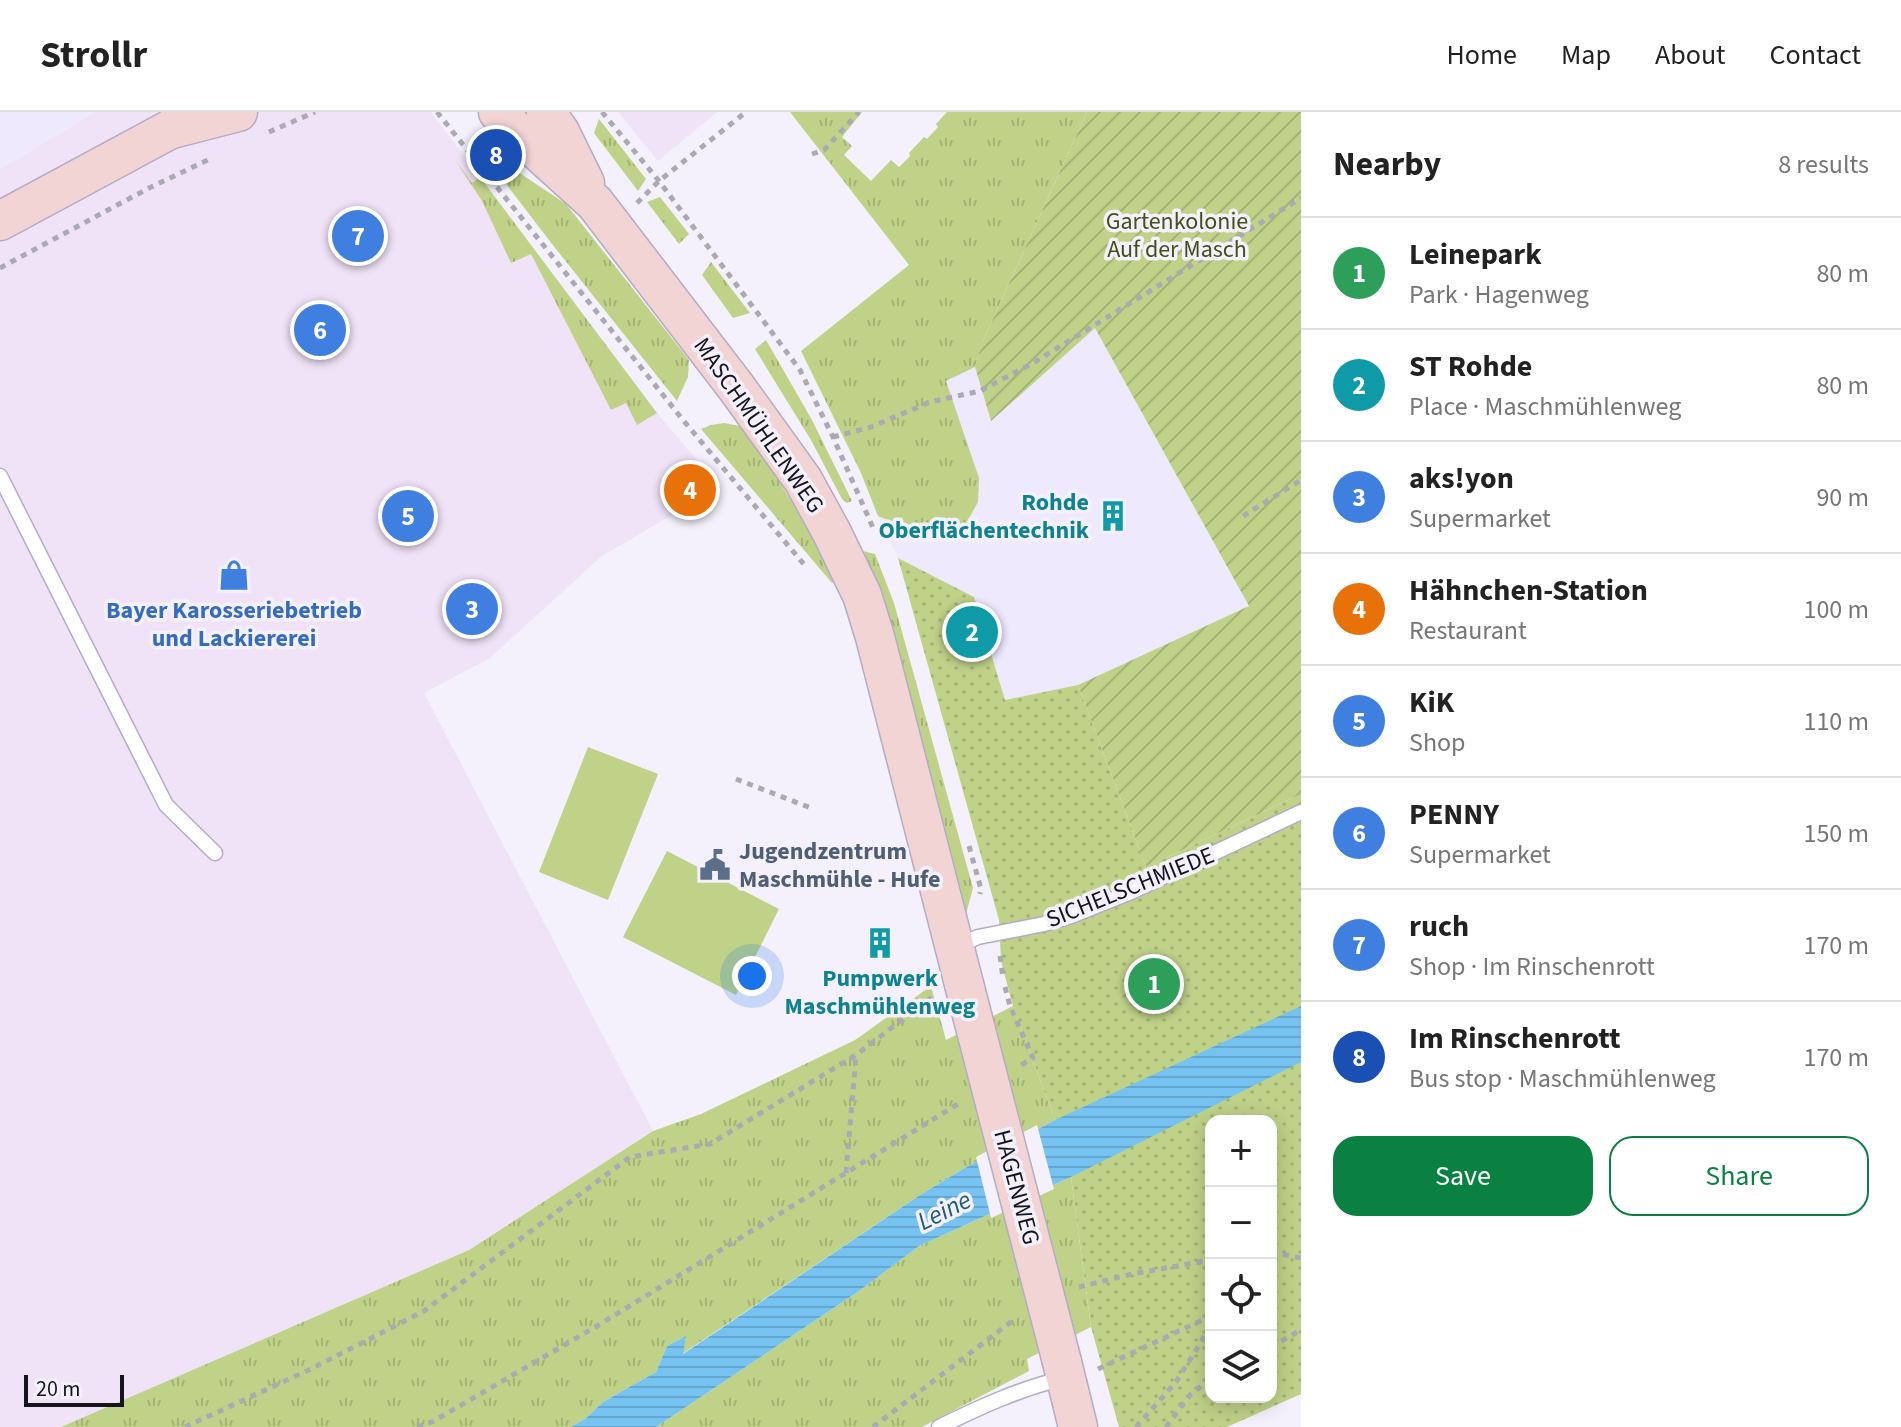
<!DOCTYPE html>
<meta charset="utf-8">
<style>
:root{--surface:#fff;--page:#f2f2f2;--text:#222;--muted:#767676;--line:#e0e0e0;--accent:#0b8043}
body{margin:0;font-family:"Source Sans 3",sans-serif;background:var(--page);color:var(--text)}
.controls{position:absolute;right:24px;bottom:24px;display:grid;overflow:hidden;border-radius:16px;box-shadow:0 4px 20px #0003}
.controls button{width:72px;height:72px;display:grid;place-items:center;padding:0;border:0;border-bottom:2px solid var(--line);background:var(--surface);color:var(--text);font:40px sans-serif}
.scale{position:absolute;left:24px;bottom:20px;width:100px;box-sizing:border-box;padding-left:8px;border:4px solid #15131c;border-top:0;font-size:22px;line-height:28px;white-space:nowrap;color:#15131c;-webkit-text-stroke:6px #f4f1fc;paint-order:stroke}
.you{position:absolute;left:752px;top:864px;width:28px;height:28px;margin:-20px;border:6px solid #fff;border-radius:50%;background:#1a73e8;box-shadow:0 0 0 12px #1a73e833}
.badge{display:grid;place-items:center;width:52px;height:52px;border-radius:50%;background:var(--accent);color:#fff;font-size:26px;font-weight:700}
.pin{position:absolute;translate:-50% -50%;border:4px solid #fff;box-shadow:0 2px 8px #0006}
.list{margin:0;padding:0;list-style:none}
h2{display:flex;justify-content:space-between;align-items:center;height:104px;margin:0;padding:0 32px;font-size:34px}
h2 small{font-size:26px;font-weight:400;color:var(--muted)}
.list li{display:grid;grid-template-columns:52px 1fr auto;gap:24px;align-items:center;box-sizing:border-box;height:112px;padding:0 32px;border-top:2px solid var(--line)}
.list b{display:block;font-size:30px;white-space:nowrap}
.list p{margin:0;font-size:26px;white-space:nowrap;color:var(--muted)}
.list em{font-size:26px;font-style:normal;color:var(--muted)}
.actions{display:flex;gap:16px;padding:24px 32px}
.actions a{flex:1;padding:18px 0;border:2px solid var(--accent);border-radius:24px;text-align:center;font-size:28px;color:var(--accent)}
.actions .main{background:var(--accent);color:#fff}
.icon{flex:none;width:44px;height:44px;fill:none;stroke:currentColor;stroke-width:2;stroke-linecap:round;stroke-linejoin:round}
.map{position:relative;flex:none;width:1301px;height:1315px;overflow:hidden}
header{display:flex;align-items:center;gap:48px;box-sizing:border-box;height:112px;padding:0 40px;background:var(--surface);border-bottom:2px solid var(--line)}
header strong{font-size:38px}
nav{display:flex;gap:44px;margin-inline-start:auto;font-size:28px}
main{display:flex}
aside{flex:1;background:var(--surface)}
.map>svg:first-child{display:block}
</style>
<header>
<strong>Strollr</strong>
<nav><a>Home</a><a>Map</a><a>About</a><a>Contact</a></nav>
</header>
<main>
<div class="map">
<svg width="1301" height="1315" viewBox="0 0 1301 1315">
<defs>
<pattern id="grass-tufts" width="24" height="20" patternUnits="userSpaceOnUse" patternTransform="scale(2)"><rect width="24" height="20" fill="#bfd288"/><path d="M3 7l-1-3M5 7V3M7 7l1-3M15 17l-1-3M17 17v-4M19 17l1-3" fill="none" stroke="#a3b375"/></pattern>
<pattern id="park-dots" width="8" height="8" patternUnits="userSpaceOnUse" patternTransform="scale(2)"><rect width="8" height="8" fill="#bfd288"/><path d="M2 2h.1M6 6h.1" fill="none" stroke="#a3b375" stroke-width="1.8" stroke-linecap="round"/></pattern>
<pattern id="garden-furrows" width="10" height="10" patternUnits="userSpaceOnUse" patternTransform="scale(2)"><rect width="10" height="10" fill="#bfd288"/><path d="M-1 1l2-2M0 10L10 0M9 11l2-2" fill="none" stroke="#a3b375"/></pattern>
<pattern id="water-rules" width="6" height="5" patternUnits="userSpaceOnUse" patternTransform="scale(2)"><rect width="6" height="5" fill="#76c3f2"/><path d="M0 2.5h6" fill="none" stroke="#65a7cf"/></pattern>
</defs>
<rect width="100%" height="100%" fill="#f4f1fc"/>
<g fill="#f1e3f7">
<path d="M 95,0 L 431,0 L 657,301 L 720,375 L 602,444 L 490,546 L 424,581 L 653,1019 L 469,1138 L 61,1315 L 0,1315 L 0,57 Z"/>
<path d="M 618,0 L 717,0 L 658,49 Z"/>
</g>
<g fill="#eee9fd">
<path d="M 0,0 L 95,0 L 0,57 Z"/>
<path d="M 1095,215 L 1249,494 L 1078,573 L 1005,588 L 974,485 L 898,446 L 878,404 L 930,426 L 979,366 L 946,269 L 975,255 L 991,308 Z"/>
</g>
<g fill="url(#grass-tufts)">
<path d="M 790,0 L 862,0 L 842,25 L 852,34 L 844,43 L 871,69 L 891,48 L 899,55 L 910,44 L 909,41 L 924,25 L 927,27 L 938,15 L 936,12 L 947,0 L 1087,0 L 982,231 L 975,255 L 946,269 L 979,366 L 978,390 L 967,410 L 953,422 L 930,426 L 878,404 L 861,361 L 801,239 L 909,153 Z"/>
<path d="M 599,7 L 646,67 L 638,79 L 594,21 Z"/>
<path d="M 454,46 L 472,71 L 480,65 L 657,301 L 637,313 L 626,291 L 611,298 L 531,142 L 511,151 L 482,89 Z"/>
<path d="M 497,46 L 566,92 L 689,248 L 688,265 L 677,289 L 552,132 L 490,51 Z"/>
<path d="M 660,85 L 689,122 L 679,132 L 647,90 Z"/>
<path d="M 711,150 L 750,201 L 733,206 L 702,163 Z"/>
<path d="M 766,228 L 812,308 L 852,389 L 847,391 L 842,387 L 811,328 L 755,237 Z"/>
<path d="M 724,311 L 740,314 L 770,355 L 807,414 L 835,469 L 832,471 L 701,317 L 711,313 Z"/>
<path d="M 859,438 L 875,442 L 894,491 L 973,776 L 966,802 L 900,548 Z"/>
<path d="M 931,874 L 946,928 L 1013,894 L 1055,1008 L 963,1057 L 920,1083 L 682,1242 L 686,1224 L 667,1234 L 656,1260 L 603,1290 L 586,1306 L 571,1315 L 61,1315 L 469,1138 L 653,1019 L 701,1002 L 855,928 Z"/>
<path d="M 1071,1065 L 1091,1215 L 1027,1247 L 1029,1259 L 922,1315 L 656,1315 L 859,1179 L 919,1134 Z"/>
</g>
<path fill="url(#park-dots)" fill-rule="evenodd" d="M 898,446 L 974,485 L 1005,588 L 1078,573 L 1146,755 L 1301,682 L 1301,1282 L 1227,1315 L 1119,1315 L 1091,1215 L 1071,1065 L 1055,1008 L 1013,894 L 1001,849 L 999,808 ZM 1211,1009 L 1271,1009 L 1271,1285 L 1211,1285 Z"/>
<path fill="url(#garden-furrows)" d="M 1087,0 L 1301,0 L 1301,682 L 1146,755 L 1078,573 L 1249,494 L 1095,216 L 991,309 L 975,255 L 982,231 Z"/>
<g fill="#bfd288">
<path d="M 588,635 L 658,662 L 608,788 L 539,760 Z"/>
<path d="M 667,739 L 779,797 L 736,883 L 623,825 Z"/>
</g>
<path fill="url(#water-rules)" d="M 1301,894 L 1301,950 L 1071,1065 L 919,1134 L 859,1179 L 656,1315 L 571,1315 L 586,1306 L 603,1290 L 656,1260 L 667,1234 L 686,1224 L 683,1242 L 920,1083 L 963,1057 L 1055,1008 Z"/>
<path fill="#f4f1fc" d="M 1037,1013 L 1054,1077 L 991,1106 L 976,1045 Z"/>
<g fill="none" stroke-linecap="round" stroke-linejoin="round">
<defs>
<g id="lane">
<path d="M 0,364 L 166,693 L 215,741"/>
<path d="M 955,835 L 978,825 L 1044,812 L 1071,804 L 1131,780 L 1301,700"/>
<path d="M 939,1315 C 980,1295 1021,1276 1065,1266"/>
</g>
<g id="secondary">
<path d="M 498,0 L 521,24 L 595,91 L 736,275 L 803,368 L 832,421 L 862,483 L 875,525 L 964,872"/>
<path d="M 546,0 L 560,20 L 585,71"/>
<path d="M 172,17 L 238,0"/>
<path d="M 0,109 L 169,18 L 194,0"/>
<path d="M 1062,1250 L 1078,1315"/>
</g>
</defs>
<use href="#lane" stroke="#b3acc5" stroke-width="17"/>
<use href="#secondary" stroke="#b3acc5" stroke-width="41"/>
<g stroke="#aba9b3" stroke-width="5" stroke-dasharray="6 6" stroke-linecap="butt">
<path d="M 437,0 L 683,308 L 807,456"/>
<path d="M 602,0 L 659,69 L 800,258 L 833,325 L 874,418"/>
<path d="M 269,20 L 315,0"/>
<path d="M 812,42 L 824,38 L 859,0"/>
<path d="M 637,91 L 659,69 L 746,0"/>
<path d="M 0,156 L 149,76 L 212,46"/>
<path d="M 833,325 L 871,315 L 930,290 L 980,279 L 1033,251 L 1301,86"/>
<path d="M 1243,404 L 1301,368"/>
<path d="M 736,667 L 811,696"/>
<path d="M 969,734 L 981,777 L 980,782"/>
<path d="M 1000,844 L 1003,866"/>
<path d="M 1005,875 L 1010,894 L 1033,946 L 1021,953"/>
<path d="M 846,1061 L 856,944"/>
<path d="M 1271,1142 L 1281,1142 L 1301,1146"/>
<path d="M 1079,1175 L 1132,1162 L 1211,1148"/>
<path d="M 1271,1235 L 1301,1218"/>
<path d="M 1098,1257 L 1211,1204"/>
<path d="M 185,1315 L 311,1257 L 424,1199 L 630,1045 L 710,1032 L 856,943 L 932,885"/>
<path d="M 417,1315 L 432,1310 L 597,1214 L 958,992"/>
<path d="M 873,1315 L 1016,1206"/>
<path d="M 1136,1315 L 1176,1270 L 1211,1214"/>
<path d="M 1166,1315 L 1190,1283 L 1211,1266"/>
</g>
<use href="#lane" stroke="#fff" stroke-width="14"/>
<use href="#secondary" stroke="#f2d4d5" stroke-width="38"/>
<defs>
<path id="secondary-bridge" d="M 964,872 L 1062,1250"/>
</defs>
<use href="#secondary-bridge" stroke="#b3acc5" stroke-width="41" stroke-linecap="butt"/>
<use href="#secondary-bridge" stroke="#f2d4d5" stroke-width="38"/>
</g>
<defs>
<symbol id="building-bare" viewBox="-9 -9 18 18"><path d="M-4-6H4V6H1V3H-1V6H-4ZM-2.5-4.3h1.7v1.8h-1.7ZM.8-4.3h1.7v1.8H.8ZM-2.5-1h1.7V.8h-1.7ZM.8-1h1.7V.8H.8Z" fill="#0f9aa8" stroke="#f4f1fc" stroke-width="2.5" paint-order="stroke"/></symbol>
<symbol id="shop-bare" viewBox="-9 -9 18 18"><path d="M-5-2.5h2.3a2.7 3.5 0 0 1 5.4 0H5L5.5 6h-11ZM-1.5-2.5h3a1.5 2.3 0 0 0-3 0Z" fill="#3f7fe0" stroke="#f4f1fc" stroke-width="2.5" paint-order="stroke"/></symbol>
<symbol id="civic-bare" viewBox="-9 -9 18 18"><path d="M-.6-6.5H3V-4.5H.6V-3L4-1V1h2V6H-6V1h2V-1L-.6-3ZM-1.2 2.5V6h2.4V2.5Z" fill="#5c6f8a" stroke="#f4f1fc" stroke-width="2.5" paint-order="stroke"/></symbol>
</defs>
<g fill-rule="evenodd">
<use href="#building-bare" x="1091" y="382" width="44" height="44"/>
<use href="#shop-bare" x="212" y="441" width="44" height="44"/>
<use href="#civic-bare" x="693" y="731" width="44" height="44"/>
<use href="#building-bare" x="858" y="809" width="44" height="44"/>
</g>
<g text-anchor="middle" stroke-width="7" stroke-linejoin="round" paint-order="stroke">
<g font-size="24" fill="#455019" stroke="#f4f1fc">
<text x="1177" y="117">Gartenkolonie<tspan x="1177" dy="28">Auf der Masch</tspan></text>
</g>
<g font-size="24" fill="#15131c" stroke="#f4f1fc">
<text transform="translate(759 313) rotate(55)" y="8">MASCHMÜHLENWEG</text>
<text transform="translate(1130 775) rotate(-22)" y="8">SICHELSCHMIEDE</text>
<text transform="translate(1017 1075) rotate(75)" y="8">HAGENWEG</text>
</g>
<g font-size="24" font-weight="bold" fill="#0d838f" stroke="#f4f1fc" text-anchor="end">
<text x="1089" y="398">Rohde<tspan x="1089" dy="28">Oberflächentechnik</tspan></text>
<text x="880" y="874" text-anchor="middle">Pumpwerk<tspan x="880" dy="28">Maschmühlenweg</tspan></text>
</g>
<g font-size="24" font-weight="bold" fill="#366cbe" stroke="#f4f1fc">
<text x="234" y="506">Bayer Karosseriebetrieb<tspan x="234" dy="28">und Lackiererei</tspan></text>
</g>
<g font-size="24" font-weight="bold" fill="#4e5e75" stroke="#f4f1fc" text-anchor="start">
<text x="739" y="747">Jugendzentrum<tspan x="739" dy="28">Maschmühle - Hufe</tspan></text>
</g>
<g font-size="26" font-style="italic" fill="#215b7a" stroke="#f4f1fc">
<text transform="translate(944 1098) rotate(-27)" y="9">Leine</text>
</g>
</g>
</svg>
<div class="controls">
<button>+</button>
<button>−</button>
<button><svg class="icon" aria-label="locate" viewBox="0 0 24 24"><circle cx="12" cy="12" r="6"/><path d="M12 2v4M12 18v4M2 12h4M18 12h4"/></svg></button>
<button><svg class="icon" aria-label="layers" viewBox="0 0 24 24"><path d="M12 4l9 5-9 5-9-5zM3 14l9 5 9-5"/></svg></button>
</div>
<div class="scale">20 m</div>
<div class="you"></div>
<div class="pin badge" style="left:1154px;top:872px;background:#2e9e5b">1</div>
<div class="pin badge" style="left:972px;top:520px;background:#0f9aa8">2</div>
<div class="pin badge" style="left:472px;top:497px;background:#3f7fe0">3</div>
<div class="pin badge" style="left:690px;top:378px;background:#e8710a">4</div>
<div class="pin badge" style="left:408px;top:404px;background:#3f7fe0">5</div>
<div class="pin badge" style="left:320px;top:218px;background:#3f7fe0">6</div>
<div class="pin badge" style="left:358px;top:124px;background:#3f7fe0">7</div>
<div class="pin badge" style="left:496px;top:43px;background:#1a4fb4">8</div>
</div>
<aside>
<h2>Nearby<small>8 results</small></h2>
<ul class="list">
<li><span class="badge" style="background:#2e9e5b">1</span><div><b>Leinepark</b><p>Park · Hagenweg</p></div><em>80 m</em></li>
<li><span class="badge" style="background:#0f9aa8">2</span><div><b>ST Rohde</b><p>Place · Maschmühlenweg</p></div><em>80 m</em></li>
<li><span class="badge" style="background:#3f7fe0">3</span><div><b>aks!yon</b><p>Supermarket</p></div><em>90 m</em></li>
<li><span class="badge" style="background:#e8710a">4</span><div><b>Hähnchen-Station</b><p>Restaurant</p></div><em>100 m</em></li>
<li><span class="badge" style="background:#3f7fe0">5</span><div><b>KiK</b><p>Shop</p></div><em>110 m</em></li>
<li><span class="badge" style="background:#3f7fe0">6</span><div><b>PENNY</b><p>Supermarket</p></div><em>150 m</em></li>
<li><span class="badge" style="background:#3f7fe0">7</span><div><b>ruch</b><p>Shop · Im Rinschenrott</p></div><em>170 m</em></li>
<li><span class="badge" style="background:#1a4fb4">8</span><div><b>Im Rinschenrott</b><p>Bus stop · Maschmühlenweg</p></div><em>170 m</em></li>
</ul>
<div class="actions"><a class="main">Save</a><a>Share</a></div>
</aside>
</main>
